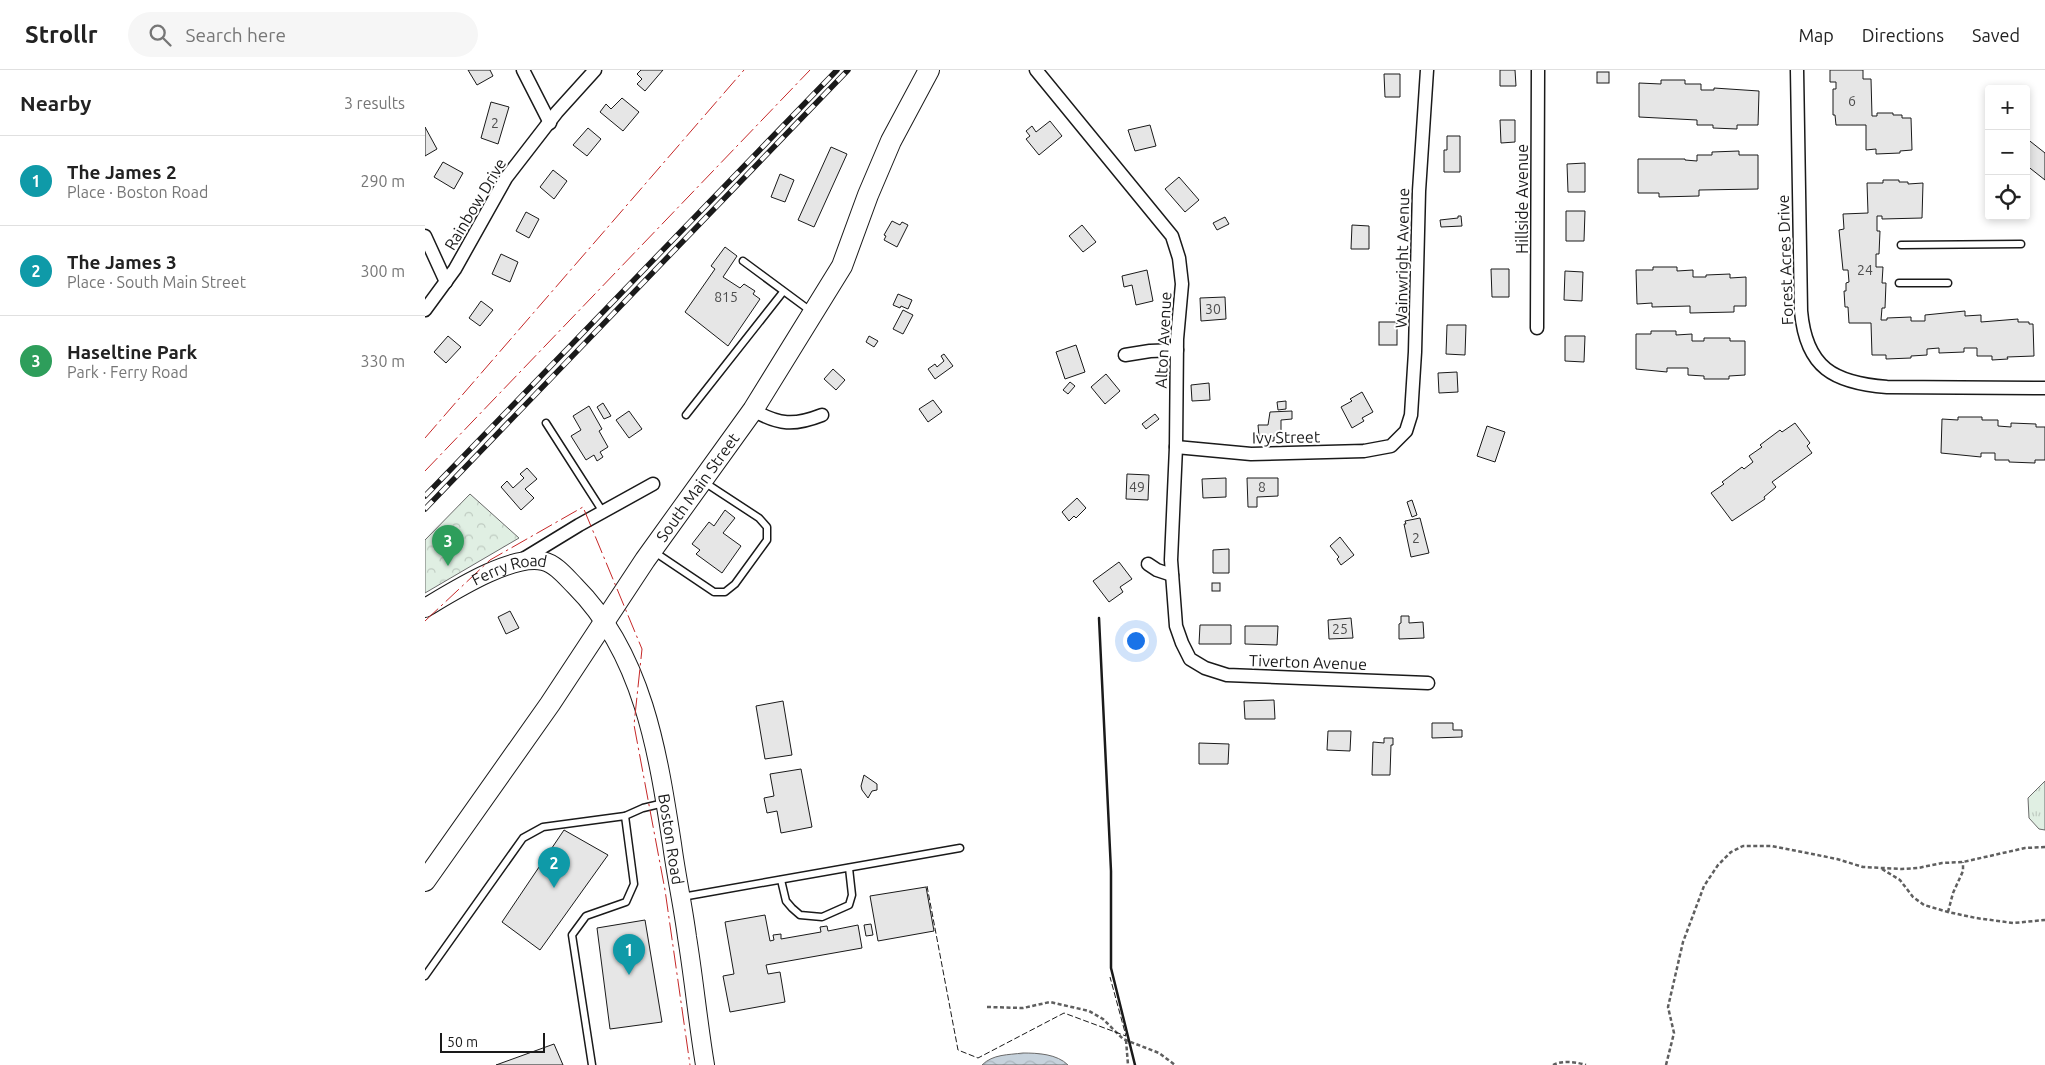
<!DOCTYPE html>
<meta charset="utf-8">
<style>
:root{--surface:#fff;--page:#f6f6f6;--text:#222;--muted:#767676;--line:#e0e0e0;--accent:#c62828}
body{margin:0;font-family:Ubuntu,sans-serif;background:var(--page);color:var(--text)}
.controls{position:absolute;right:15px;top:15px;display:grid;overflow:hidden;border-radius:5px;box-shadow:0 2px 8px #0003}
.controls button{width:45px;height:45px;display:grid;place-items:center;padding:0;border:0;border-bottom:1px solid var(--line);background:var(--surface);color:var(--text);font:25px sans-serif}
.scale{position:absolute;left:15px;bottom:12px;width:105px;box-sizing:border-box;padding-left:5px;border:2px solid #1a1a1a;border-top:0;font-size:14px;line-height:18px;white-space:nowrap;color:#1a1a1a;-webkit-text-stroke:4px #fff;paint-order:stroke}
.you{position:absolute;left:710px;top:570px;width:18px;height:18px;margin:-12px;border:4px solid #fff;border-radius:50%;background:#1a73e8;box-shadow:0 0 0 8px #1a73e833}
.badge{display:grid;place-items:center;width:32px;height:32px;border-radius:50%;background:var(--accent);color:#fff;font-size:16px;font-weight:700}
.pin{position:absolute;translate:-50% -41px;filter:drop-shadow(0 1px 2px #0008)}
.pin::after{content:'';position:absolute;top:26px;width:18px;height:15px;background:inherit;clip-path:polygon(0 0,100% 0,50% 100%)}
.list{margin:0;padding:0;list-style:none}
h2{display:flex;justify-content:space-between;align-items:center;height:65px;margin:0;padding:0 20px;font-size:21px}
h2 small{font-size:16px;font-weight:400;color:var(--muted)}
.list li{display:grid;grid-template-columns:32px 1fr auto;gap:15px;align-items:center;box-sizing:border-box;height:90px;padding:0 20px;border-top:1px solid var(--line)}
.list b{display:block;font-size:19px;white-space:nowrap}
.list p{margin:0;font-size:16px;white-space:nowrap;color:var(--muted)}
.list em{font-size:16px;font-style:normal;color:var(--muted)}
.icon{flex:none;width:28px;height:28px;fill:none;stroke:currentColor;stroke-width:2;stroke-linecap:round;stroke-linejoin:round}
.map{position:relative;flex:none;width:1620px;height:995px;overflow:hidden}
header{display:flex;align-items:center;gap:30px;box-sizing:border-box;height:70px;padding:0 25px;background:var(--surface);border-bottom:1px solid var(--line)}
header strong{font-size:24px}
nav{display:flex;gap:28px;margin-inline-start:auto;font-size:18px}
.search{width:350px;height:45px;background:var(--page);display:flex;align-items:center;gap:12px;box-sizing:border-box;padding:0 18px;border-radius:28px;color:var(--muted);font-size:19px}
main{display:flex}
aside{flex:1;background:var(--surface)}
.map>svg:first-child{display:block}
</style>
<header>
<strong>Strollr</strong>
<div class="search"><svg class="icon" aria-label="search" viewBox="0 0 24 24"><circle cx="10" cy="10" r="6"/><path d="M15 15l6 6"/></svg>Search here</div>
<nav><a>Map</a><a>Directions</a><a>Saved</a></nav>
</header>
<main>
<aside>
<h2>Nearby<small>3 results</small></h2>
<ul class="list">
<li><span class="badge" style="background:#0f9aa8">1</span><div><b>The James 2</b><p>Place · Boston Road</p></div><em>290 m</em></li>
<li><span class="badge" style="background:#0f9aa8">2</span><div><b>The James 3</b><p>Place · South Main Street</p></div><em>300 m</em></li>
<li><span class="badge" style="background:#2e9e5b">3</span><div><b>Haseltine Park</b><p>Park · Ferry Road</p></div><em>330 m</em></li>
</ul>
</aside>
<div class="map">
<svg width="1620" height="995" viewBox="0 0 1620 995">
<defs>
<pattern id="grass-tufts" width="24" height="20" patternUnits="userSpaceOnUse" patternTransform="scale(1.25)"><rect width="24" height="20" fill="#e0efe3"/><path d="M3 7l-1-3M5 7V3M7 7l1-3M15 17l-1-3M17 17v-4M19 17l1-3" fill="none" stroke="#c0ccc2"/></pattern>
<pattern id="forest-crowns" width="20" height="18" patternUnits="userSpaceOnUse" patternTransform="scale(1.25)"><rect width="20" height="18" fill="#e0efe3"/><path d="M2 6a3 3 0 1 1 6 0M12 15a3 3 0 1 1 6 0" fill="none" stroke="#c0ccc2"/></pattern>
<pattern id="water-waves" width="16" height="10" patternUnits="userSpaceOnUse" patternTransform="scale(1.25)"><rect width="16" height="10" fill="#c6d2dc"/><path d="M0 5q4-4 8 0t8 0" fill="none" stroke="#aab4bc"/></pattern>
</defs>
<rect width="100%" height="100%" fill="#fff"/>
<path fill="url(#grass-tufts)" stroke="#6a6a6a" d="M 1620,711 L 1620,760 L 1614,759 L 1604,748 L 1603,728 Z"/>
<path fill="url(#forest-crowns)" stroke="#6a6a6a" d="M 45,424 L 94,468 L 0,523 L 0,470 Z"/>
<path fill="url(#water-waves)" stroke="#6a6a6a" d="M 598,983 C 613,983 632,984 643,995 L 557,995 C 568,984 583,985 598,983 Z"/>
<g fill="#e6e6e6" stroke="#1a1a1a">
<path d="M 43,0 L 65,0 L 68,6 L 52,15 Z"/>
<path d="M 216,0 L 238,0 L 220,21 L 212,14 L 217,9 L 212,4 Z"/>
<path d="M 1075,0 L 1090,0 L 1091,16 L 1075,16 Z"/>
<path d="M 1405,0 L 1438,0 L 1438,9 L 1446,9 L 1447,46 L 1452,46 L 1452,43 L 1468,43 L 1468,45 L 1477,45 L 1477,48 L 1486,48 L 1487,80 L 1475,81 L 1475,83 L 1451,84 L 1451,79 L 1441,80 L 1441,55 L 1411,55 L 1410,45 L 1408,45 L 1408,19 L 1411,19 L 1411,12 L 1405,12 Z"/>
<rect x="1172" y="2" width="12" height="11"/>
<path d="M 959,4 L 975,4 L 975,27 L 960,27 Z"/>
<path d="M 1236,10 L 1260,10 L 1260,14 L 1276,14 L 1276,20 L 1289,20 L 1289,18 L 1334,21 L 1333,55 L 1312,55 L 1312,59 L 1288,58 L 1288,55 L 1272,55 L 1272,50 L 1214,47 L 1214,13 L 1236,14 Z"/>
<path d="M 197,28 L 214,42 L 198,61 L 175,42 L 181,34 L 186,39 Z"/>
<path d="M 66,32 L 84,37 L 73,74 L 56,68 Z"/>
<path d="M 1075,50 L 1090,50 L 1090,72 L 1076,73 Z"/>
<path d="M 625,51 L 637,66 L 614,85 L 601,69 L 605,66 L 601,61 L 607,56 L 611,62 Z"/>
<path d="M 725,55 L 731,76 L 710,81 L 703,60 Z"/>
<path d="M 0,57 L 12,79 L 0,86 Z"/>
<path d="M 163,58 L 176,69 L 162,86 L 148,75 Z"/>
<path d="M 1022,66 L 1035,66 L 1035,102 L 1019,102 L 1019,80 L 1022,80 Z"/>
<path d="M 1601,68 L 1620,83 L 1620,110 L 1601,95 Z"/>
<path d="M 406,77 L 422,84 L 389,157 L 373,150 Z"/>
<path d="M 1314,81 L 1314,85 L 1333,85 L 1333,119 L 1274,120 L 1274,126 L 1234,127 L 1234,123 L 1213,123 L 1213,89 L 1260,89 L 1260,90 L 1272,91 L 1272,85 L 1287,85 L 1287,82 Z"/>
<path d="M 18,92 L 38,103 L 29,119 L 9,107 Z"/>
<path d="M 1160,93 L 1160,122 L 1143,122 L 1142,94 Z"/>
<path d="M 128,100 L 142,111 L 129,129 L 115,117 Z"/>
<path d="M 355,104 L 369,110 L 360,132 L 346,127 Z"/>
<path d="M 754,107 L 774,130 L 760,142 L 740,119 Z"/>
<path d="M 1458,110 L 1474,110 L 1474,112 L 1483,112 L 1483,114 L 1498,113 L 1497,148 L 1457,149 L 1457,146 L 1452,146 L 1452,161 L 1455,161 L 1454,184 L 1451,184 L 1451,197 L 1458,197 L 1457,213 L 1461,213 L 1460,238 L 1457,238 L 1456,250 L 1462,250 L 1462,248 L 1486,247 L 1486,251 L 1500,251 L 1500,245 L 1540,241 L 1540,246 L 1556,245 L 1556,252 L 1593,249 L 1593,252 L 1604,252 L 1604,254 L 1608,254 L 1609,286 L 1582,287 L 1583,289 L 1567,290 L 1567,286 L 1552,286 L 1552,278 L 1539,278 L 1539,282 L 1514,283 L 1514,278 L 1502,279 L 1502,285 L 1486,286 L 1486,288 L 1461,289 L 1461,285 L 1447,285 L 1446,253 L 1424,253 L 1423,237 L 1420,237 L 1419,221 L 1421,221 L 1421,213 L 1424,212 L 1423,200 L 1418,200 L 1414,160 L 1419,159 L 1418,144 L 1443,143 L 1442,113 L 1458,113 Z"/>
<path d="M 1141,141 L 1160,141 L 1159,171 L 1141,171 Z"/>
<path d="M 101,142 L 114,149 L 104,168 L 91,161 Z"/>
<path d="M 1033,146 L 1036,146 L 1037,156 L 1016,157 L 1015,150 L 1033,148 Z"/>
<path d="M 800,147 L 804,154 L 792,160 L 788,153 Z"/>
<path d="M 467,151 L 475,155 L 477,152 L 483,155 L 472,177 L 459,170 L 461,166 L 459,165 Z"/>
<path d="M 657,155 L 671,172 L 658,182 L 644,166 Z"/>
<path d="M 927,155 L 944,156 L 944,179 L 926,179 Z"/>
<path d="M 300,177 L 312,186 L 298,207 L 315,218 L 319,214 L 330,221 L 328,224 L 335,229 L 303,276 L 260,242 L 290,199 L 286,196 Z"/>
<path d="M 76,184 L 93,192 L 85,212 L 67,204 Z"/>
<path d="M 1228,197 L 1252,197 L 1252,201 L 1268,200 L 1268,207 L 1281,207 L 1281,205 L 1305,204 L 1305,208 L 1321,207 L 1321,236 L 1309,236 L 1309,242 L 1265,243 L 1265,236 L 1227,237 L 1227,233 L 1212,234 L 1211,200 L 1228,200 Z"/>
<path d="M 1066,199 L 1084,199 L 1084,227 L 1067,227 Z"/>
<path d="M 722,200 L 728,231 L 711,235 L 707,215 L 699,217 L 697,206 Z"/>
<path d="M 1140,201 L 1158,202 L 1157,231 L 1139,230 Z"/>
<path d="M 473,224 L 487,230 L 483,239 L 476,236 L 475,238 L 468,235 Z"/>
<path d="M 800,227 L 801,249 L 776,251 L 775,228 Z"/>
<path d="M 56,231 L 68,240 L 55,256 L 44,248 Z"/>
<path d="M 478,240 L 488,245 L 478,264 L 468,259 Z"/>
<rect x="954" y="252" width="18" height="23"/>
<path d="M 1022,255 L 1041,255 L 1040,285 L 1021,284 Z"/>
<path d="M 1226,261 L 1251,261 L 1251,265 L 1267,264 L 1267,271 L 1279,271 L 1279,268 L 1305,268 L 1305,271 L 1320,271 L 1320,305 L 1304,306 L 1304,309 L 1279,309 L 1279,306 L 1263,305 L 1263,298 L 1242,298 L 1242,302 L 1211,299 L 1211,264 L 1226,264 Z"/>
<path d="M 23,266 L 36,277 L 21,293 L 9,282 Z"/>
<path d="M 444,266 L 453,271 L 449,277 L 441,272 Z"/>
<path d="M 1140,266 L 1160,266 L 1159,292 L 1140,291 Z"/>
<path d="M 651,275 L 660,302 L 640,309 L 631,282 Z"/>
<path d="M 519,284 L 528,296 L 510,309 L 503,299 L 510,294 L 512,297 L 519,291 L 516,286 Z"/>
<path d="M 408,299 L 420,310 L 411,320 L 399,309 Z"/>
<path d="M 1032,302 L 1033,322 L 1014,323 L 1013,303 Z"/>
<path d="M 681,304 L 695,321 L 680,334 L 666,317 Z"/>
<path d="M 645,312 L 650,316 L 643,324 L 638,320 Z"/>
<path d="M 784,313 L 785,330 L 767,331 L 766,315 Z"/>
<path d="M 937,322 L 948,342 L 937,348 L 939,351 L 927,358 L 916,337 L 927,331 L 925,329 Z"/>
<path d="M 508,330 L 517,342 L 503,352 L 494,339 Z"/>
<path d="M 861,331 L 861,339 L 853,340 L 852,332 Z"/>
<path d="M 178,333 L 186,346 L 179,349 L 172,337 Z"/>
<path d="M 164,336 L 177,359 L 174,361 L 183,377 L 175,382 L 178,387 L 172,391 L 169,385 L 161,390 L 146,366 L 156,360 L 148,346 Z"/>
<path d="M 204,341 L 217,359 L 204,368 L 191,350 Z"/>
<path d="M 867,341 L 867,349 L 856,350 L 856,367 L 849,367 L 849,371 L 841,371 L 841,366 L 834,366 L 833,355 L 843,355 L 845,342 Z"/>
<path d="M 730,344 L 734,349 L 721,359 L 717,354 Z"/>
<path d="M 1533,347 L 1557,347 L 1557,350 L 1573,350 L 1573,356 L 1586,357 L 1586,353 L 1611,354 L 1611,357 L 1620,357 L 1620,390 L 1610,390 L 1610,393 L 1584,392 L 1584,390 L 1570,390 L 1570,383 L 1556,383 L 1556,387 L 1516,383 L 1517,349 L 1533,350 Z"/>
<path d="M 1370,353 L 1385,373 L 1382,376 L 1387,383 L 1347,412 L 1351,417 L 1339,427 L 1340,429 L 1307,451 L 1286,423 L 1299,414 L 1297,412 L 1317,397 L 1319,399 L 1328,392 L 1324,386 L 1337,377 L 1335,375 L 1355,360 L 1357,362 Z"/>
<path d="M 1062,356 L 1080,362 L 1070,392 L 1052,386 Z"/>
<path d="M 102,398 L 112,409 L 100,419 L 109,428 L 96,440 L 76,417 L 82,411 L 88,418 L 99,408 L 95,404 Z"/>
<path d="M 702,404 L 724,405 L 723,430 L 701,429 Z"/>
<path d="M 801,408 L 801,427 L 778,428 L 777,409 Z"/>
<path d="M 822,408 L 853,408 L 853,426 L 832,427 L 832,437 L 823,437 Z"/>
<path d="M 652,428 L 661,438 L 651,448 L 649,446 L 644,451 L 637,442 Z"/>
<path d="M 987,430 L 992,445 L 987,447 L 982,432 Z"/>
<path d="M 300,440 L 310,448 L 298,463 L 316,476 L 297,503 L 271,484 L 275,480 L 267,474 L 284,452 L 289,456 Z"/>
<path d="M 995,448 L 1004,483 L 986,487 L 979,454 L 981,454 L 980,451 Z"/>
<path d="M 915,467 L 929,485 L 916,495 L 912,489 L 914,487 L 905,476 Z"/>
<path d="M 804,479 L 804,503 L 788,503 L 788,480 Z"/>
<path d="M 694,492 L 707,509 L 695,517 L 698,522 L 684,532 L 668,511 Z"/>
<rect x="787" y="513" width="8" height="8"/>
<path d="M 85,541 L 94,558 L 81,564 L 73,547 Z"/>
<path d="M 976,546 L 984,546 L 984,553 L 998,552 L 999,568 L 974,569 L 974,554 L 976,553 Z"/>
<path d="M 926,548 L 928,568 L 904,569 L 903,550 Z"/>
<path d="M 775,555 L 806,555 L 806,574 L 774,574 Z"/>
<path d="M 820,556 L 853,556 L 852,575 L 820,574 Z"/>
<path d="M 849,630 L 850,649 L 820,649 L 819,631 Z"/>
<path d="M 358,631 L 367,685 L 340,689 L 331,636 Z"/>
<path d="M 1007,653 L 1028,653 L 1028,660 L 1037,660 L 1037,667 L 1007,668 Z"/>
<path d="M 903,661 L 926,661 L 925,681 L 902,680 Z"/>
<path d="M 959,668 L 968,668 L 968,675 L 966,675 L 965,705 L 947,705 L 948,672 L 959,673 Z"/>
<path d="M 774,673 L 804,674 L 803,694 L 774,694 Z"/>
<path d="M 376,699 L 387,757 L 356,763 L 352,741 L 342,743 L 339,728 L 349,726 L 345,704 Z"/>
<path d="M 439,705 L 452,714 L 452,720 L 447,721 L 443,728 L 437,720 L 436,716 Z"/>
<path d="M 139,760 L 183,785 L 115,880 L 77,852 Z"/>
<path d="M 501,817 L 509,861 L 453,871 L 445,826 Z"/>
<path d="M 340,845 L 345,871 L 349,870 L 348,865 L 356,864 L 356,869 L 396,862 L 395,857 L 402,856 L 403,861 L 433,855 L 437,878 L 341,895 L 343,904 L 355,902 L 360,932 L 305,942 L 298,906 L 309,904 L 300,852 Z"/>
<path d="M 220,850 L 237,952 L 185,959 L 172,858 Z"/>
<path d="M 446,854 L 448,865 L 441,866 L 439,855 Z"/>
<path d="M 129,974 L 138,995 L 71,995 Z"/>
</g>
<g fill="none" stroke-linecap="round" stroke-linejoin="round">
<defs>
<g id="lane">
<path d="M 1476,175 L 1596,174"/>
<path d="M 318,191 L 387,242"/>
<path d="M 1474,213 L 1523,213"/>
<path d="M 261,345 L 358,222"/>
<path d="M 121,353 L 178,442"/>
<path d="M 228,481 L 289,522 L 300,522 L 310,514 L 342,470 L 342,457 L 334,448 L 279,412"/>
<path d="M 200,746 L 218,738 L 239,733"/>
<path d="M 356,810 L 361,831 L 367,838 L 375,845 L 397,847 L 424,835 L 427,825 L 424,798"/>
<path d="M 257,827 L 535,778"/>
<path d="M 0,906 L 98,768 L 118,757 L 200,746 L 209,814 L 201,832 L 161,846 L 147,865 L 167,995"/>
</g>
<g id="street">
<path d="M 98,0 L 125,53"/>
<path d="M 611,0 L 747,166 L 754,188 L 757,214 L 752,269 L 751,377 L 746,490 L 751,556 L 757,573 L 765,589 L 780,598 L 802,605 L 1003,613"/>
<path d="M 1372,0 L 1376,241 C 1381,298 1409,313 1462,317 L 1620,318"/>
<path d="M 0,166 L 21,212"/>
<path d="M 0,240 L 30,199 L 81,108 L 132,42 L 170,0"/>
<path d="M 1112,258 L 1113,0"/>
<path d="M 700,285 L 725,281 L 752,280"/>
<path d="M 328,340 C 354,355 369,356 397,345"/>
<path d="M 751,377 L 826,384 L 939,381 L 966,376 L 981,361 L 986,345 L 990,282 L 994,121 L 1002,0"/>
<path d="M 95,491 L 154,455 L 228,414"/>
<path d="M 723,494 L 732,500 L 747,505"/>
</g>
<g id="secondary">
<path id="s1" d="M 0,538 C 27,522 86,484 118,491 C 131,494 141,507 150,516 C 218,584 233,683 247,774 C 251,805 258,836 262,867 C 269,910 273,953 280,995"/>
</g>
<g id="primary">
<path id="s2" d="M 0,811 L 125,634 L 220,490 L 328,340 L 417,196 L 443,125 L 466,71 L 504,0"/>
</g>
</defs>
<use href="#lane" stroke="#1a1a1a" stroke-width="9"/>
<use href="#street" stroke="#1a1a1a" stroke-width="15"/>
<use href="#secondary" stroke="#1a1a1a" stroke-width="20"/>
<use href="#primary" stroke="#1a1a1a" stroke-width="22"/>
<g stroke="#5f5f5f" stroke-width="2.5" stroke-dasharray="4 2.5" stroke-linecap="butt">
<path d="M 1457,799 L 1475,810 L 1488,827 L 1499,835 L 1523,842 L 1551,848 L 1588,853 L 1620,850"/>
<path d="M 1523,842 L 1528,823 L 1538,801 L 1538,792"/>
<path d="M 562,937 L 598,938 L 625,932 L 664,941 L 678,949 L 698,969 L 734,983 L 750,995"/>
<path d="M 701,970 L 703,995"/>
<path d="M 1128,995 C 1138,990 1151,992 1161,995"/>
<path d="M 1241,995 L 1249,963 L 1243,937 L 1258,872 L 1279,816 L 1293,795 L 1306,782 L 1318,776 L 1347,776 L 1412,789 L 1438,797 L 1477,799 L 1493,798 L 1517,793 L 1538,792 L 1600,778 L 1620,777"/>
</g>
<use href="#lane" stroke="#fff" stroke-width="6"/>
<use href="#street" stroke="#fff" stroke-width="12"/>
<use href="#secondary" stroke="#fff" stroke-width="18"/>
<use href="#primary" stroke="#fff" stroke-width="20"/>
<defs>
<g id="rail">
<path d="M 0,426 L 412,0"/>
<path d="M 0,439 L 423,0"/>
</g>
</defs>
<use href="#rail" stroke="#1a1a1a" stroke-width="5.5"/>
<use href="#rail" stroke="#fff" stroke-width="4" stroke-dasharray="11" stroke-linecap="butt"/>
<path stroke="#1a1a1a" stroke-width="1" stroke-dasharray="6 2.5" stroke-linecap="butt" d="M 502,816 L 533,980 L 553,988 L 639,943 L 701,966 L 685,907"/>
<path stroke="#1a1a1a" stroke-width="2.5" d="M 674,548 L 686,801 L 686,898 L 710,995"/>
<g stroke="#c62828" stroke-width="1" stroke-dasharray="18 4 2.5 4" stroke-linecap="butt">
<path d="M 0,368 L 319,0"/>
<path d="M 0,401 L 385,0"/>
<path d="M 0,551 L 65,490 L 158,437 L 217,579 L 209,655 L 240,820 L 265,995"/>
</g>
</g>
<g text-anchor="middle" stroke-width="4" stroke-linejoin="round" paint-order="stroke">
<g font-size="14" fill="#4d4d4d">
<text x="1427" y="36">6</text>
<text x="70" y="58">2</text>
<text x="1440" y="205">24</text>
<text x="301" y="232">815</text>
<text x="788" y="244">30</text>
<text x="712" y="422">49</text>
<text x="837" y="422">8</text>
<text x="991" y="473">2</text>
<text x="915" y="564">25</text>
</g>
<g font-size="16" fill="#1a1a1a" stroke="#fff">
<text transform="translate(1097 129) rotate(-90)" y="6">Hillside Avenue</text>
<text transform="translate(50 134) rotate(-59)" y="6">Rainbow Drive</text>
<text transform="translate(977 188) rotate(-89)" y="6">Wainwright Avenue</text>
<text transform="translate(1360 190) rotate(-92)" y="6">Forest Acres Drive</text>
<text transform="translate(738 270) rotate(-87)" y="6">Alton Avenue</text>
<text transform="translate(861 367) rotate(-1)" y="6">Ivy Street</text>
<text dy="6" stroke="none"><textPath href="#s2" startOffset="479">South Main Street</textPath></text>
<text dy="6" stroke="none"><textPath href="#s1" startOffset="94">Ferry Road</textPath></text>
<text transform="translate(883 592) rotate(2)" y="6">Tiverton Avenue</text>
<text dy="6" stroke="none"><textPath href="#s1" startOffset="446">Boston Road</textPath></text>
</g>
</g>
</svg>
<div class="controls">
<button>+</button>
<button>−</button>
<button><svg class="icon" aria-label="locate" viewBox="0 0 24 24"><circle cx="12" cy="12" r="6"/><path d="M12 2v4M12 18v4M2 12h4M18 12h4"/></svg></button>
</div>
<div class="scale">50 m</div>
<div class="you"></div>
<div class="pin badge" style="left:204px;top:905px;background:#0f9aa8">1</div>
<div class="pin badge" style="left:129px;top:818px;background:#0f9aa8">2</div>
<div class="pin badge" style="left:23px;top:496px;background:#2e9e5b">3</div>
</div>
</main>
